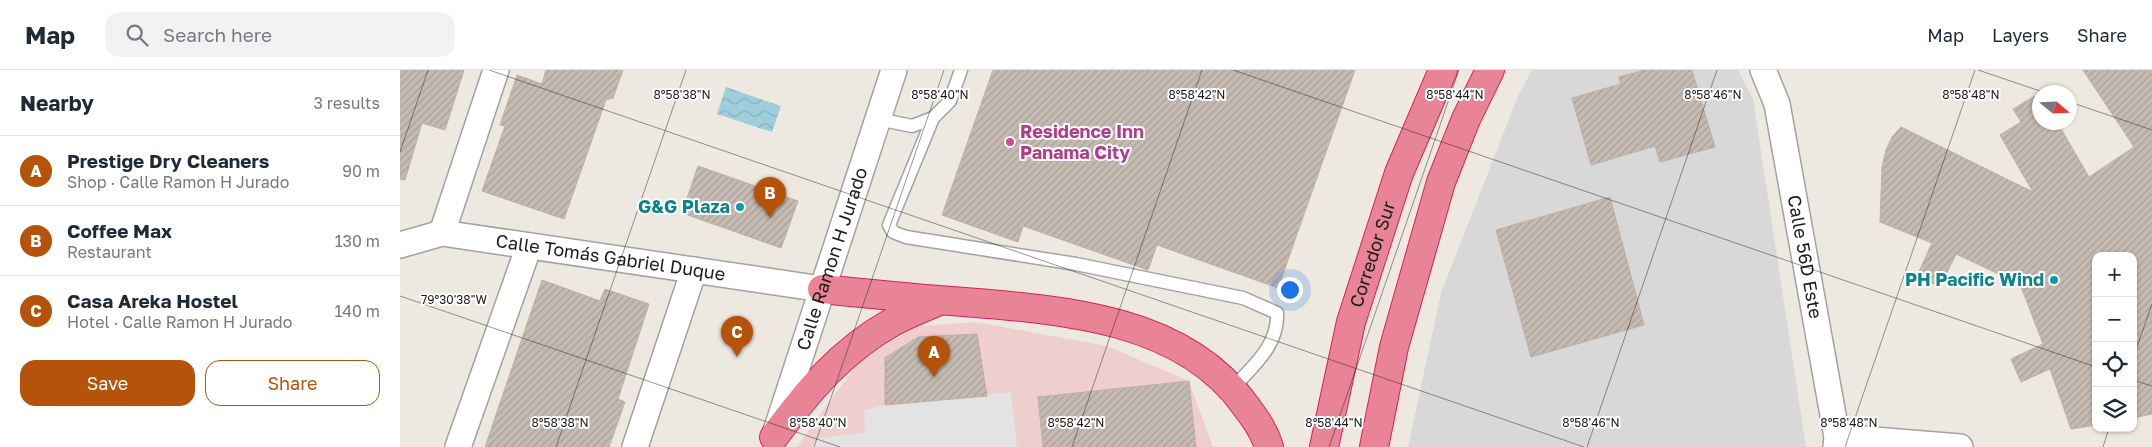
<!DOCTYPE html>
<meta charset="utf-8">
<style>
:root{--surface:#fff;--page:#f2f2f3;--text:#1f2937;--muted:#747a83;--line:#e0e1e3;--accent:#b45309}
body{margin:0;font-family:"Golos Text",sans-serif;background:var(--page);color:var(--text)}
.controls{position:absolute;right:15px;bottom:15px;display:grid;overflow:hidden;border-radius:10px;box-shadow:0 1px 4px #0004}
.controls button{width:45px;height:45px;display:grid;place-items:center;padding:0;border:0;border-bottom:1px solid var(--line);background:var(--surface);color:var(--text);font:25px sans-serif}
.compass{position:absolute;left:1632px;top:15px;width:45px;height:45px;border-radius:50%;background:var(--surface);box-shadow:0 1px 4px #0004;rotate:109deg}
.you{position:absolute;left:889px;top:219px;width:18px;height:18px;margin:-12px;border:4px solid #fff;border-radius:50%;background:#1a73e8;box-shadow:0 0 0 8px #1a73e833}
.badge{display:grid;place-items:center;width:32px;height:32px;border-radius:50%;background:var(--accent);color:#fff;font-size:16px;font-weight:700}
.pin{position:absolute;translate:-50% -41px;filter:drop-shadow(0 1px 2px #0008)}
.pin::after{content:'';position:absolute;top:26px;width:18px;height:15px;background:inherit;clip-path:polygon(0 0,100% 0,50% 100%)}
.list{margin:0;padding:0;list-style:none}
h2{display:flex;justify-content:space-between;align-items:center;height:65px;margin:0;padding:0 20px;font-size:21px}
h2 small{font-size:16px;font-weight:400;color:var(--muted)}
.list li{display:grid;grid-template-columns:32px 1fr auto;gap:15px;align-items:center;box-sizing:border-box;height:70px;padding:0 20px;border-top:1px solid var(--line)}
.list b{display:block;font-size:19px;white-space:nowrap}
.list p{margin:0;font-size:16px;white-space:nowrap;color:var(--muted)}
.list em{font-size:16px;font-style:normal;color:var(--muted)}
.actions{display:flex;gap:10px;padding:15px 20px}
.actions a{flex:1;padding:11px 0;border:1px solid var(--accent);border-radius:15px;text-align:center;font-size:18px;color:var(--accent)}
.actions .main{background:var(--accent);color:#fff}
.icon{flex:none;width:28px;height:28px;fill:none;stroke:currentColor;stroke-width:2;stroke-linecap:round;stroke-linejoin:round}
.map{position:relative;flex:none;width:1752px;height:377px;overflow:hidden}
header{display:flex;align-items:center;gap:30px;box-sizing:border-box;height:70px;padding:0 25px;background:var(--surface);border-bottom:1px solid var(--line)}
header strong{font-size:24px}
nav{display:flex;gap:28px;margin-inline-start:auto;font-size:18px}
.search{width:350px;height:45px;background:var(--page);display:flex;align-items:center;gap:12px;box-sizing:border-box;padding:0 18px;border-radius:15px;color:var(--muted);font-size:19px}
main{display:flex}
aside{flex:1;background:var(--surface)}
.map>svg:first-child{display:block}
</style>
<header>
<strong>Map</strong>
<div class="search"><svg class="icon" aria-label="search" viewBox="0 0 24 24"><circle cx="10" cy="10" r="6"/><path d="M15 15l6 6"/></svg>Search here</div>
<nav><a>Map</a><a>Layers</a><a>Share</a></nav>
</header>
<main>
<aside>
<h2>Nearby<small>3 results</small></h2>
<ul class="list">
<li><span class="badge">A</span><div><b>Prestige Dry Cleaners</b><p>Shop · Calle Ramon H Jurado</p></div><em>90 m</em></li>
<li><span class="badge">B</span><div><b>Coffee Max</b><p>Restaurant</p></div><em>130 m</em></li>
<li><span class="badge">C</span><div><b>Casa Areka Hostel</b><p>Hotel · Calle Ramon H Jurado</p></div><em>140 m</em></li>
</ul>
<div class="actions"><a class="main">Save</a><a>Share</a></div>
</aside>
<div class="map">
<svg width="1752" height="377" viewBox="0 0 1752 377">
<defs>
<pattern id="water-waves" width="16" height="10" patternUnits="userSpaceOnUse" patternTransform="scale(1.25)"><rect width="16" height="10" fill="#9ecedc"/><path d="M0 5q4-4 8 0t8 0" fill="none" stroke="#88b0bc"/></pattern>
<pattern id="building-hatch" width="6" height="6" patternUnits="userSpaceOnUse" patternTransform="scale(1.25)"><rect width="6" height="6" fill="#c5bbb3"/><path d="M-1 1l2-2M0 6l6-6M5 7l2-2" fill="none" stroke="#a9a099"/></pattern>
</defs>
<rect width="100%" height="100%" fill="#ede9e0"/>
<path fill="#d9d8d8" d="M 1132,0 L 1338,0 L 1353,29 L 1406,377 L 1008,377 L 1041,223 L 1118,26 Z"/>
<path fill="#efcfce" d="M 576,252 L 707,276 L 789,311 L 813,377 L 397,377 L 459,291 L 517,256 Z"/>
<path fill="#e3e3e3" d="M 611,322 L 617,377 L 411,377 L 418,368 L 465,363 L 464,340 L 485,335 Z"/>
<path fill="url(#water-waves)" d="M 326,17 L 381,36 L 372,62 L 317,44 Z"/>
<g fill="url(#building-hatch)" stroke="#bfafa2">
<path d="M 0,0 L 64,0 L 45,60 L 22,53 L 5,110 L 0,109 Z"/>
<path d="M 146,0 L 223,0 L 213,28 L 206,30 L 164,149 L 82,121 L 105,56 L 100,55 L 117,5 L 142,14 Z"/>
<path d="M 593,0 L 955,0 L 878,218 L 757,175 L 748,200 L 623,156 L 618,172 L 542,145 Z"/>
<path d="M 1245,0 L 1292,0 L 1315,77 L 1260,92 L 1255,76 L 1191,95 L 1172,28 L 1221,14 L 1219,7 Z"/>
<path d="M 1683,0 L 1752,0 L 1752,344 L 1733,348 L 1733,186 L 1696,186 L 1696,355 L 1671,359 L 1650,299 L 1621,312 L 1611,289 L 1643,274 L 1620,214 L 1556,184 L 1540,217 L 1517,206 L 1532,173 L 1480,152 L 1482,97 L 1486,80 L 1492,67 L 1501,57 L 1633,122 L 1600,65 L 1621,52 L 1613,39 L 1640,23 L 1640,52 L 1657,52 L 1689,107 L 1734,77 Z"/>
<path d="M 298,96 L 398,131 L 381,178 L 282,143 Z"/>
<path d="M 1210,127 L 1244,255 L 1131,287 L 1096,160 Z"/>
<path d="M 142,210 L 200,231 L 205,219 L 249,234 L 218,329 L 225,332 L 209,377 L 85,377 Z"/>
<path d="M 577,264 L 587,326 L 485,335 L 485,288 L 518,267 Z"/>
<path d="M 789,311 L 796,377 L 643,377 L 638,327 Z"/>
</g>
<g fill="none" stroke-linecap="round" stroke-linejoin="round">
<defs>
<g id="lane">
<path d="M 561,0 L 550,31 L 533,48 L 489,155 L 493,162 L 506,167 L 676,194 L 843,228 L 877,243 C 879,275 853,296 833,318"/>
<path d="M 478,49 L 512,56 L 533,48"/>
</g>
<g id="street">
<path id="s1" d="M 1363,0 L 1377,34 L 1437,367 L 1436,377"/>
<path d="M 42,163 L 96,0"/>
<path id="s2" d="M 0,175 L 42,163 L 422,219"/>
<path id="s3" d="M 376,361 L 494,0"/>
<path d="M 1437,367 L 1560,377"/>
<path d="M 58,377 L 129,176"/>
<path d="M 235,377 L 294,200"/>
</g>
<g id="highway">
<path d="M 422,219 C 461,223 500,227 539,230 C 643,239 778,241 845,335 C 855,349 864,360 869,377"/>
<path d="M 374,367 C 407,322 441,281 491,253 C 506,244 523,238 539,231"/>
<path id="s4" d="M 924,377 L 951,252 L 999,103 L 1043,0"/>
<path d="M 974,377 L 994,277 L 1041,112 L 1066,49 L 1090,0"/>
</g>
</defs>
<use href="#lane" stroke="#a2a2a2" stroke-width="15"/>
<use href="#street" stroke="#a2a2a2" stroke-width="28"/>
<use href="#highway" stroke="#d91f5d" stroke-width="30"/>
<use href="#lane" stroke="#fff" stroke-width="12"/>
<use href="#street" stroke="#fff" stroke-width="25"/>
<use href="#highway" stroke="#e88496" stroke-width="28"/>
</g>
<path fill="none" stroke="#1b1b1b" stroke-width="1" stroke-opacity="0.45" d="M 89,0 L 1184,377M 833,0 L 1696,297M 1578,0 L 1643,22M 1670,32 L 1752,60M 0,82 L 28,0M 0,226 L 440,377M 1733,288 L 1752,234M 1733,310 L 1752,316M 156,377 L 286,0M 414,377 L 544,0M 672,377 L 802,0M 929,377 L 1059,0M 1187,377 L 1317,0M 1445,377 L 1575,0M 1703,377 L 1709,358"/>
<circle fill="#d1479c" stroke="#fff" stroke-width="2" cx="610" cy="72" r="5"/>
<g fill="#0f9aa8" stroke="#fff" stroke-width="2">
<circle cx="340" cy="137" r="5"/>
<circle cx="1654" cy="210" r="5"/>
</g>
<g text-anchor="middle" stroke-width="4" stroke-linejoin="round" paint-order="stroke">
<g font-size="18" font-weight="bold" fill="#b23c85" stroke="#fff" text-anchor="start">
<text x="620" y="68">Residence Inn<tspan x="620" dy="21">Panama City</tspan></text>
</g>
<g font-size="18" font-weight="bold" fill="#0d838f" stroke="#fff" text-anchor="end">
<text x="330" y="143">G&amp;G Plaza</text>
<text x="1644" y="216">PH Pacific Wind</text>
</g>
<g font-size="18" fill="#1b1b1b" stroke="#fff">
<text dy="6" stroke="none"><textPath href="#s4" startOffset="199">Corredor Sur</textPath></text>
<text dy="6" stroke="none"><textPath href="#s2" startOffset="214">Calle Tomás Gabriel Duque</textPath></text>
<text dy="6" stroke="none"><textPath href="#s3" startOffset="181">Calle Ramon H Jurado</textPath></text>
<text dy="6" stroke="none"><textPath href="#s1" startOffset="192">Calle 56D Este</textPath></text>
</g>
</g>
<g font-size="12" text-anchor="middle" fill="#1b1b1b" stroke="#fff" stroke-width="4" stroke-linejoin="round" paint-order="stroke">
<text x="282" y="29">8°58'38"N</text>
<text x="540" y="29">8°58'40"N</text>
<text x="797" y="29">8°58'42"N</text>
<text x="1055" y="29">8°58'44"N</text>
<text x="1313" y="29">8°58'46"N</text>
<text x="1571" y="29">8°58'48"N</text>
<text x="54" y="234">79°30'38"W</text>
<text x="160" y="357">8°58'38"N</text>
<text x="418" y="357">8°58'40"N</text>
<text x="676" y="357">8°58'42"N</text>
<text x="934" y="357">8°58'44"N</text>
<text x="1191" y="357">8°58'46"N</text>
<text x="1449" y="357">8°58'48"N</text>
</g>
</svg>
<div class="controls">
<button>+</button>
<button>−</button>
<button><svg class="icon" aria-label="locate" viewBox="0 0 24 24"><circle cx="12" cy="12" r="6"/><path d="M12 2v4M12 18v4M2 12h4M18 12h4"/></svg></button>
<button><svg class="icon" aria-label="layers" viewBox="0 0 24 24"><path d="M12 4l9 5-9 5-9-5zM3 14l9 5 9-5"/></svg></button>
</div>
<svg class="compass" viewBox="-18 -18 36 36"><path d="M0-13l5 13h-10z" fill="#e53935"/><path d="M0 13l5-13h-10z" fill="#747a83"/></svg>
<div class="you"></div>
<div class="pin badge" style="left:534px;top:307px">A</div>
<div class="pin badge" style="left:370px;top:148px">B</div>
<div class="pin badge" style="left:337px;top:287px">C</div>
</div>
</main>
